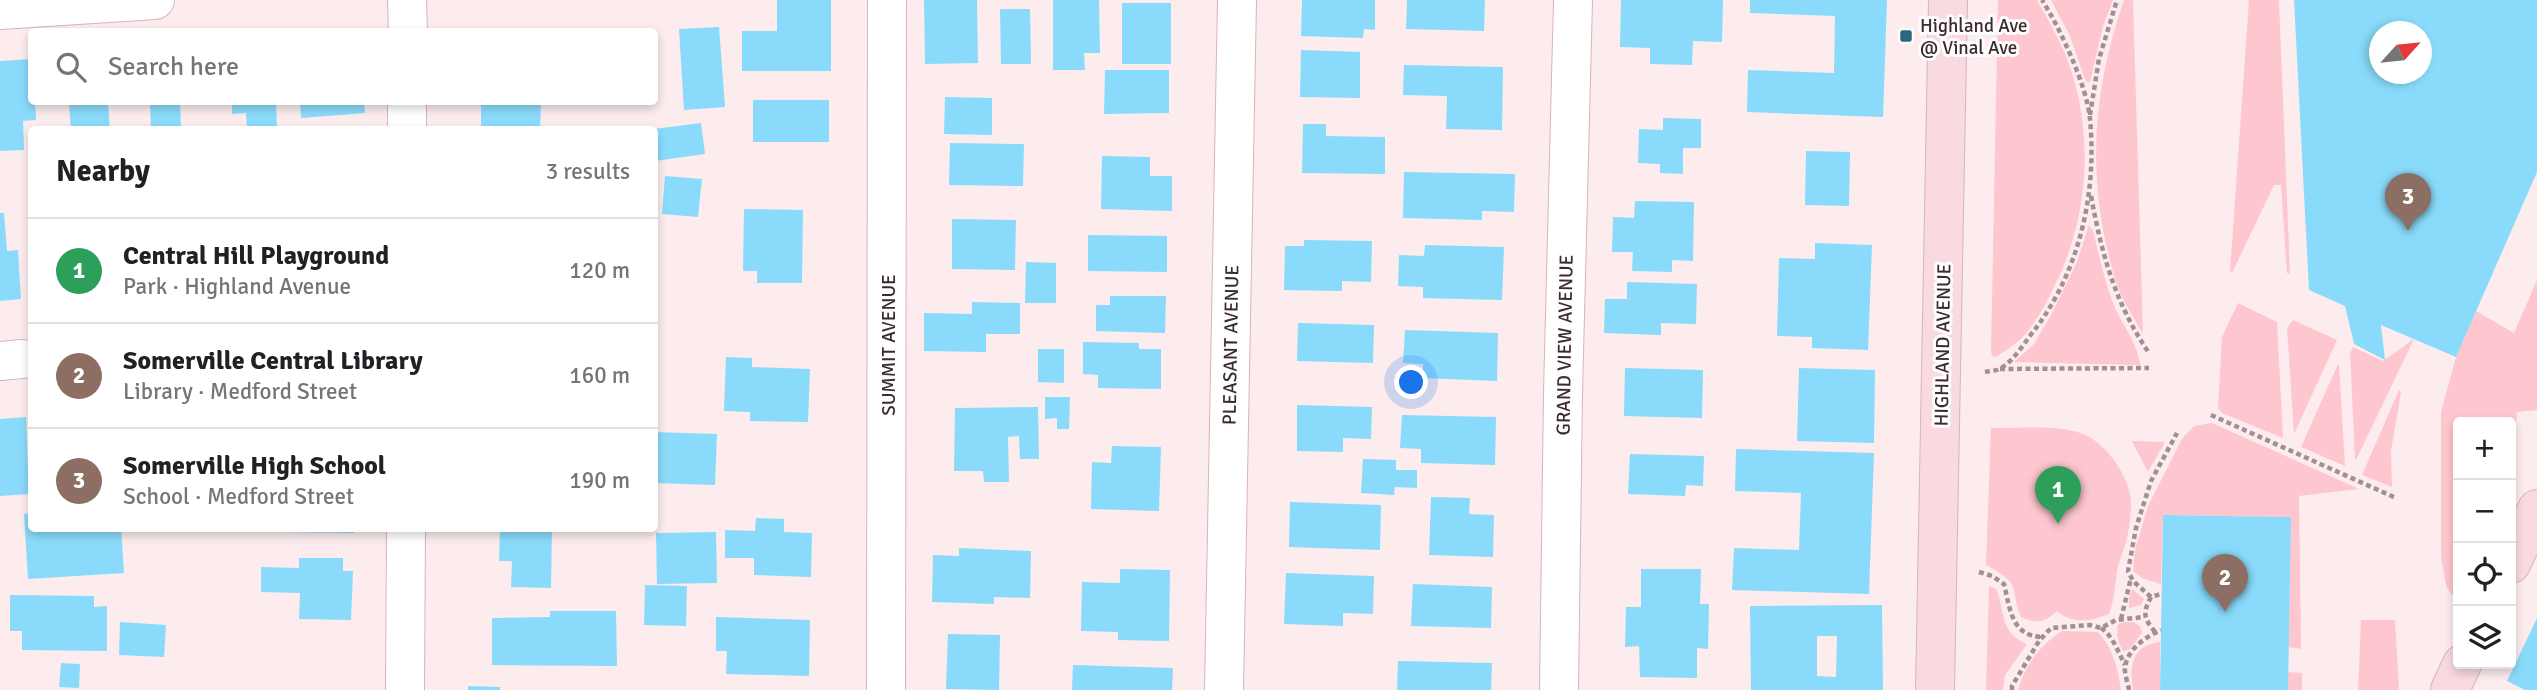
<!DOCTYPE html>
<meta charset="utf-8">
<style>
:root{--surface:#fff;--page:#f2f2f2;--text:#202124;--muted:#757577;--line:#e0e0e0;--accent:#111827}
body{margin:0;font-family:Signika,sans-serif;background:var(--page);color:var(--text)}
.controls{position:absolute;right:21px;bottom:21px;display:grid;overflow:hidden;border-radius:7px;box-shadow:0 4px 10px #0003}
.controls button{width:63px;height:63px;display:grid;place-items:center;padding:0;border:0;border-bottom:2px solid var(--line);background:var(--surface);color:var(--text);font:35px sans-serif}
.compass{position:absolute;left:2369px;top:21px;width:63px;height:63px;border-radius:50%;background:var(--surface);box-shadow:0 4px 10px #0003;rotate:63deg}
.you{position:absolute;left:1412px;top:383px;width:24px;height:24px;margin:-18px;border:5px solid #fff;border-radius:50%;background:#1a73e8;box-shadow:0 0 0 10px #1a73e833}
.badge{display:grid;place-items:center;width:46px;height:46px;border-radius:50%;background:var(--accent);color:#fff;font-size:23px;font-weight:700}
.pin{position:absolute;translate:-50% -58px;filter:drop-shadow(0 2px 4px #0008)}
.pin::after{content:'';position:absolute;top:37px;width:24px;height:21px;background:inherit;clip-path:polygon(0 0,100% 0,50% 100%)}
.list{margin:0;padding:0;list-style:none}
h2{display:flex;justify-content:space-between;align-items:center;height:91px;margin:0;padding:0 28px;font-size:30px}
h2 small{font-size:23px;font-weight:400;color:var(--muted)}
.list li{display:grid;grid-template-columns:46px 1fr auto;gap:21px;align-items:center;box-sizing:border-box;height:105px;padding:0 28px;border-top:2px solid var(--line)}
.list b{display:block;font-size:26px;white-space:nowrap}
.list p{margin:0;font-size:23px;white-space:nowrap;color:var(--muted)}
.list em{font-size:23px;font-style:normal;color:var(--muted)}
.icon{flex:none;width:38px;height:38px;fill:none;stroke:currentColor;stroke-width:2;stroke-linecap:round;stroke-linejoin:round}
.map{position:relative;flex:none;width:2537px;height:690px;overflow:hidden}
.search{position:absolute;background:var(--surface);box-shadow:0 4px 10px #0003;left:28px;top:28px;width:630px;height:77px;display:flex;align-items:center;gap:18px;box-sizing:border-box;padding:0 24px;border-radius:7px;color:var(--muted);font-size:26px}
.panel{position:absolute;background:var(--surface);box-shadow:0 4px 10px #0003;left:28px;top:126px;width:630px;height:406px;border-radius:7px}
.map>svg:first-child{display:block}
</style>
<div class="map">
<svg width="2537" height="690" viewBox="0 0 2537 690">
<rect width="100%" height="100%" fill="#fcecee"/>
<g fill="#fec6cf">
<path d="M 1998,0 L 2037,0 C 2050,23 2064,47 2072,73 C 2094,144 2087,221 2054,287 C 2046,304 2035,324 2022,338 C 2015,345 2004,351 1996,357 L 1992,356 L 1991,351 Z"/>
<path d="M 2051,0 L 2113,0 L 2103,26 L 2090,82 L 2087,82 L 2084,77 L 2070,36 Z"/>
<path d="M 2124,0 L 2133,0 L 2143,334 C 2134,318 2122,300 2116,282 C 2086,184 2091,96 2124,0 Z"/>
<path d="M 2249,0 L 2279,0 L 2290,274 L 2287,273 L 2281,185 L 2274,185 L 2232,273 L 2230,272 Z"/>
<path d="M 2089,225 L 2093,231 C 2100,258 2105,285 2116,310 C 2125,329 2138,344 2140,365 L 2014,362 L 2034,344 L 2051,315 L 2077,262 Z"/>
<path d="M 2537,280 L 2537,410 L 2517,412 L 2514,444 L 2511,451 L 2511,422 L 2458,422 L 2458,589 L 2455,596 L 2450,593 L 2446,585 L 2441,557 L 2441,412 L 2456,357 L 2476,311 L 2514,333 Z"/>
<path d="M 2238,303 L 2277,322 L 2283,438 L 2222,413 L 2218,408 L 2222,337 Z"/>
<path d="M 2293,320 L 2337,340 L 2294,434 L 2287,328 Z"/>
<path d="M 2414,339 L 2356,460 L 2355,459 L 2350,353 L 2353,347 L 2383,361 Z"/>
<path d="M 2338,364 L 2339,365 L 2345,466 L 2301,447 Z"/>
<path d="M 2399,390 L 2401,392 L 2391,451 L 2392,487 L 2362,475 Z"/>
<path d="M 2212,423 L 2359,489 L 2299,496 L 2301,649 L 2289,647 L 2290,517 L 2163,515 L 2161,584 L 2144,579 L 2133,571 L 2135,550 L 2148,506 L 2182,439 L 2194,426 Z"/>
<path d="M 1991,428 C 2020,429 2056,424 2083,434 C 2108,444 2133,481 2131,508 C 2130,520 2129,534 2125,545 C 2123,552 2120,559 2118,566 C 2115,582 2115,598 2109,614 C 2091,621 2073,625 2057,611 C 2044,623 2037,624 2021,617 C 2009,584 2022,585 1986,565 Z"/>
<path d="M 2132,441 L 2165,442 L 2148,472 Z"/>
<path d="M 1989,586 L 1996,589 C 2006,613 1999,632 2027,644 L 2005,675 L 2003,690 L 1986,690 Z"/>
<path d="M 2132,589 L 2144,599 L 2141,605 L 2129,608 L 2129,598 Z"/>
<path d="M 2361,620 L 2395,620 L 2399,690 L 2358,690 Z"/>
<path d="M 2125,622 L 2133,622 L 2140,626 L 2142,633 L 2129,650 L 2123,651 C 2118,642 2116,635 2118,624 Z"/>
<path d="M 2062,631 L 2098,632 C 2113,648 2118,669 2121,690 L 2018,690 C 2025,665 2040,645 2062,631 Z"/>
<path d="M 2160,642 L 2160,690 L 2133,690 C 2129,666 2132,645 2160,642 Z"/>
<path d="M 2288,672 L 2302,673 L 2302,690 L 2288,690 Z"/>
</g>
<g fill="#8adbfb" fill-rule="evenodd">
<path d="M 777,0 L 831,0 L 831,71 L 742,71 L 742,31 L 777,31 Z"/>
<path d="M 924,0 L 977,0 L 978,63 L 925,64 Z"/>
<path d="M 1053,0 L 1099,0 L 1100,53 L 1084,53 L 1085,70 L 1053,70 Z"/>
<path d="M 1302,0 L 1375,0 L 1375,30 L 1364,29 L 1363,38 L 1301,36 Z"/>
<path d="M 1407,0 L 1485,0 L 1484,31 L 1406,29 Z"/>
<path d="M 1621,0 L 1723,0 L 1722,42 L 1693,41 L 1692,65 L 1650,64 L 1650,48 L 1620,47 Z"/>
<path d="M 1750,0 L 1887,0 L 1883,117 L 1747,112 L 1748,70 L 1834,73 L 1835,16 L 1750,13 Z"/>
<path d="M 2294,0 L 2537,0 L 2537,172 L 2456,357 L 2381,325 L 2385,360 L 2354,344 L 2345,306 L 2309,290 ZM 2380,32 L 2422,32 L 2422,74 L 2380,74 Z"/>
<rect x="1122" y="3" width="49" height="61"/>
<path d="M 1000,9 L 1030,9 L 1031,64 L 1001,64 Z"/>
<path d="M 719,27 L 725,107 L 684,110 L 679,29 Z"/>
<path d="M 1301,50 L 1360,52 L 1360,98 L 1300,97 Z"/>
<path d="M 32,59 L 32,102 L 35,102 L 36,120 L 23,121 L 24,150 L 0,151 L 0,61 Z"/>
<path d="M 1404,65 L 1503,67 L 1502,130 L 1446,129 L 1447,96 L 1403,95 Z"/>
<path d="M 1105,70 L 1169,70 L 1169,113 L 1104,114 Z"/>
<path d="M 945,97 L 992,98 L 992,135 L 944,134 Z"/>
<rect x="753" y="100" width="76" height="42"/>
<path d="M 69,102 L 108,102 L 110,130 L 71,130 Z"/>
<path d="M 150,102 L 180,102 L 181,128 L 151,130 Z"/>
<path d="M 232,102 L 276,102 L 277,130 L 247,130 L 246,113 L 232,114 Z"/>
<path d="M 300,102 L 364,102 L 365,113 L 301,118 Z"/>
<path d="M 512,102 L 541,102 L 540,130 L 481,130 L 481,103 L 512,104 Z"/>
<path d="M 1663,118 L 1701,119 L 1701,148 L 1683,148 L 1683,174 L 1660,173 L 1660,164 L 1638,163 L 1639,129 L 1663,130 Z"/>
<path d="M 701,123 L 705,154 L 655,161 L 654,129 Z"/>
<path d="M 1303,124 L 1326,124 L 1326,136 L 1385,137 L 1385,174 L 1302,173 Z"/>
<path d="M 950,143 L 1024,144 L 1023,186 L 949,185 Z"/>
<path d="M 1806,151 L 1850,152 L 1849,206 L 1805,205 Z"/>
<path d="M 1102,156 L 1150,157 L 1150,176 L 1172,176 L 1172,211 L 1101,209 Z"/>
<path d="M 1404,172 L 1515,174 L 1514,212 L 1482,211 L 1482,220 L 1403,218 Z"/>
<path d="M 665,176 L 702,179 L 698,217 L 662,214 Z"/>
<path d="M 1635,201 L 1694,202 L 1693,261 L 1672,260 L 1672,272 L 1632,271 L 1633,252 L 1612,252 L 1613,217 L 1634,218 Z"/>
<path d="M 744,209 L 803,210 L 802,283 L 757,283 L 757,271 L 743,271 Z"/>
<path d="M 0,213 L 4,213 L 7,251 L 18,250 L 21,299 L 0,301 Z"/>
<path d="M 952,219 L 1016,220 L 1015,270 L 952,269 Z"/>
<path d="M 1088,235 L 1167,236 L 1167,272 L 1088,271 Z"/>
<path d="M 1304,240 L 1372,241 L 1371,282 L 1342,281 L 1342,291 L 1284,290 L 1285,246 L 1304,246 Z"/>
<path d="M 1815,243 L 1872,245 L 1868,350 L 1812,348 L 1812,337 L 1777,336 L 1779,258 L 1815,259 Z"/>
<path d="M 1425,245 L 1504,247 L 1502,300 L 1423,298 L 1423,287 L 1398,286 L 1399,255 L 1424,256 Z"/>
<path d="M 1026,262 L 1056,263 L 1056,303 L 1025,303 Z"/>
<path d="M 1627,282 L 1697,284 L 1696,324 L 1661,323 L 1661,335 L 1604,333 L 1605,299 L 1627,299 Z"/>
<path d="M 1110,296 L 1166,296 L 1165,333 L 1096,331 L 1096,305 L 1110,305 Z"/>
<path d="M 972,302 L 1020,303 L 1020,334 L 986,334 L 986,352 L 924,351 L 924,313 L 972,314 Z"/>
<path d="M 1298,323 L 1374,325 L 1373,363 L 1297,361 Z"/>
<path d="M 1405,330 L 1498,333 L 1497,381 L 1423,378 L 1423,364 L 1403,363 Z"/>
<path d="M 1083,342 L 1139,343 L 1139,349 L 1161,349 L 1161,389 L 1098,388 L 1098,375 L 1083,374 Z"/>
<path d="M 1038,349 L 1064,349 L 1064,383 L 1038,382 Z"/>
<path d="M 726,357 L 752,358 L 752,367 L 810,369 L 808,422 L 750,421 L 750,412 L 724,411 Z"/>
<path d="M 1625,368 L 1703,370 L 1702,418 L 1624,416 Z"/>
<path d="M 1799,368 L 1875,370 L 1874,443 L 1797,441 Z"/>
<path d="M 1045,397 L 1070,397 L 1069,429 L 1057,429 L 1057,418 L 1045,419 Z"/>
<path d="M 1297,405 L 1372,407 L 1371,439 L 1343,438 L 1343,452 L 1297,451 Z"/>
<path d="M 1038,407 L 1039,459 L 1020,459 L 1019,436 L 1008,437 L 1009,482 L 984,482 L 983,471 L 954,471 L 955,408 Z"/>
<path d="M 1402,415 L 1496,417 L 1495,465 L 1421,463 L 1421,449 L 1400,448 Z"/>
<path d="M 26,417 L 29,494 L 0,496 L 0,419 Z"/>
<path d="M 654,432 L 717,434 L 715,485 L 654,483 Z"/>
<path d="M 1112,446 L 1161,447 L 1159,511 L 1091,509 L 1092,462 L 1111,463 Z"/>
<path d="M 1736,449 L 1874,453 L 1869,594 L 1732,590 L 1734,548 L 1799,550 L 1801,493 L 1735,491 Z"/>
<path d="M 1630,454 L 1704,456 L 1703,486 L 1686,485 L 1685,496 L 1628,494 Z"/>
<path d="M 1363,459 L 1396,460 L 1396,470 L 1417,470 L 1417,488 L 1395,487 L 1394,495 L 1361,493 Z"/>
<path d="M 1431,497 L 1470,498 L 1469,514 L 1494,515 L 1493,557 L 1429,555 Z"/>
<path d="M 1290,502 L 1381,505 L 1380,550 L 1289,547 Z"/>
<path d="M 32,513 L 32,528 L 121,528 L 124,573 L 28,579 L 24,514 Z"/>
<path d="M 2163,515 L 2291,517 L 2288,690 L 2160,690 Z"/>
<path d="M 756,518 L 784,519 L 784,532 L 812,533 L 811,577 L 754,575 L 754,558 L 725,558 L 725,530 L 755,531 Z"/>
<path d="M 280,528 L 354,528 L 354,533 L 280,532 Z"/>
<path d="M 500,528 L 552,528 L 551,588 L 511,587 L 512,561 L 499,561 Z"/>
<path d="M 716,532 L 717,583 L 657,584 L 656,533 Z"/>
<path d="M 959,548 L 1031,551 L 1030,598 L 994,597 L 994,604 L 932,602 L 933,555 L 959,556 Z"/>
<path d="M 299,558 L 343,558 L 343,571 L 353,571 L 351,620 L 299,619 L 300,593 L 261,592 L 261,567 L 299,568 Z"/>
<path d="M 1120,569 L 1170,570 L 1169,641 L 1118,640 L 1118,632 L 1081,631 L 1082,582 L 1120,583 Z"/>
<path d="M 1641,569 L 1701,569 L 1700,604 L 1709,604 L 1708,649 L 1697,648 L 1697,678 L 1640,677 L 1639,646 L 1625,647 L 1626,607 L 1641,607 Z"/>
<path d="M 1286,573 L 1374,576 L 1373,614 L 1343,613 L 1343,626 L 1284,624 Z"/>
<path d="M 1413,584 L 1492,587 L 1491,628 L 1411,626 Z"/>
<path d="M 645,585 L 687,586 L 686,626 L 644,625 Z"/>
<path d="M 10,595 L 94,596 L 94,607 L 107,606 L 107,651 L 22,650 L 22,631 L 10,631 Z"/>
<path d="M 1882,605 L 1883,690 L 1751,690 L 1750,606 ZM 1817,636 L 1837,636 L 1836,677 L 1817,676 Z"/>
<path d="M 550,611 L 616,611 L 617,666 L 492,665 L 492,618 L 550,617 Z"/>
<path d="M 716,617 L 810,620 L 809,676 L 726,674 L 727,651 L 716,651 Z"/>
<path d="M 2537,618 L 2537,690 L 2525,690 L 2507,681 Z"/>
<path d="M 120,622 L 166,625 L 164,657 L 119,655 Z"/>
<path d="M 948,634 L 1000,635 L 999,690 L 946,689 Z"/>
<path d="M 1398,661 L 1492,663 L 1491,690 L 1397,690 Z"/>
<path d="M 61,663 L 80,664 L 79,688 L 59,687 Z"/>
<path d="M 1073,665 L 1173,668 L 1172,690 L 1072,690 Z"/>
<path d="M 468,686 L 500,687 L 500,690 L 468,690 Z"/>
</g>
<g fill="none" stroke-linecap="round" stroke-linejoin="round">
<defs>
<g id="street">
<path d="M 407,0 L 408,32"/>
<path d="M 0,10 L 155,0"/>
<path d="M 407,130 L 407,102"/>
<path d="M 0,361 L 22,359"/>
<path d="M 405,690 L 406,528"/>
<path d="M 886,690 L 887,0"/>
<path d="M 1224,690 L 1237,0"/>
<path d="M 1559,690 L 1563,393 L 1573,0"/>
</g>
<g id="secondary">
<path d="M 2511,564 L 2537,509"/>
<path d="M 1935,690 L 1948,0"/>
<path d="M 2450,690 L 2462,664"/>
</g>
</defs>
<use href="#street" stroke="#d9b3ba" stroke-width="40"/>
<use href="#secondary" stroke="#d9b3ba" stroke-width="40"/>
<g stroke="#a09093" stroke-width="4.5" stroke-dasharray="5 3.5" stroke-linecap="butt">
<path d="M 2090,115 L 2099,59 L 2117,0"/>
<path d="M 2091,196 C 2102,255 2115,303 2149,353"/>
<path d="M 2000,369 L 2149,368"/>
<path d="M 1985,372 C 1990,371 1997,371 2001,368 C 2015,360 2026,340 2036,328 C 2080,269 2097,192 2090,119 C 2087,86 2060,28 2042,0"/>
<path d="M 2211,415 L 2396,498"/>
<path d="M 1979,572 L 1992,576 L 2004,584 C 2010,608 2011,636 2042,637"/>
<path d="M 2151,597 L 2133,581 L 2128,571 L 2136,528 L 2151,481 L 2177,433"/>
<path d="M 2121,619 L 2131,578"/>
<path d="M 2101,628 C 2113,636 2118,652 2125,665"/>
<path d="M 2155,632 C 2144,618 2142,614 2151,597 L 2161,594"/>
<path d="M 2012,690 L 2012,686 L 2039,641 L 2051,628 L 2090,625 L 2101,628 L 2116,620 L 2144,617"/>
<path d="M 2129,690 C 2128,683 2124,673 2125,667 C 2128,648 2146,637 2161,630"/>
</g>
<use href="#street" stroke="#fff" stroke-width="38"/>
<use href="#secondary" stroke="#f9dae0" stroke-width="38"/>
</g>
<rect fill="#2b687f" stroke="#fdfdfd" stroke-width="2.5" x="1899" y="29" width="14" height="14" rx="3.5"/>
<g text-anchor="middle" stroke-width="6" stroke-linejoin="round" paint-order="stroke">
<g font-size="19" fill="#3a2b2e" stroke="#fdfdfd" text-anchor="start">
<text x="1920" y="32">Highland Ave<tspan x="1920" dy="22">@ Vinal Ave</tspan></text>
</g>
<g font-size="19" fill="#3a2b2e" stroke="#fdfdfd">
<text transform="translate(888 345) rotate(-90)" y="7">SUMMIT AVENUE</text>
<text transform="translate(1230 345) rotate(-89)" y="7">PLEASANT AVENUE</text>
<text transform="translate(1564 345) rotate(-89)" y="7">GRAND VIEW AVENUE</text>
<text transform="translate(1942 345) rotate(-89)" y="7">HIGHLAND AVENUE</text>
</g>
</g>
</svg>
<div class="controls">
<button>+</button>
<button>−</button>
<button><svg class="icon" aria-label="locate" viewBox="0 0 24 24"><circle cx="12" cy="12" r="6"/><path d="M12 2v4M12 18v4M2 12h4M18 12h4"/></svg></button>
<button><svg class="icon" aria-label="layers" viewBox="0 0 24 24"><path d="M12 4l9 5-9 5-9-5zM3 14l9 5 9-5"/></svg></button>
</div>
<svg class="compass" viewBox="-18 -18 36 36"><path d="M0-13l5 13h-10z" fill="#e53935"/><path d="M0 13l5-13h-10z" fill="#757577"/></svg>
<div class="you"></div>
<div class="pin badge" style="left:2058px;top:524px;background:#2e9e5b">1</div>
<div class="pin badge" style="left:2225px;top:612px;background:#8d6e63">2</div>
<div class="pin badge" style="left:2408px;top:231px;background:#8d6e63">3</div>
<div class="search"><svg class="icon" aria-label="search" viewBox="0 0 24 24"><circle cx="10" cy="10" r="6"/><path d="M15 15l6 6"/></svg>Search here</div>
<section class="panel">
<h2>Nearby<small>3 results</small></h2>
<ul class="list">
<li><span class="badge" style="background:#2e9e5b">1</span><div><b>Central Hill Playground</b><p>Park · Highland Avenue</p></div><em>120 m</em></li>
<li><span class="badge" style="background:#8d6e63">2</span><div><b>Somerville Central Library</b><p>Library · Medford Street</p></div><em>160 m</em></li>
<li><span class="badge" style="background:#8d6e63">3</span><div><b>Somerville High School</b><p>School · Medford Street</p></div><em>190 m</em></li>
</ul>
</section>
</div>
